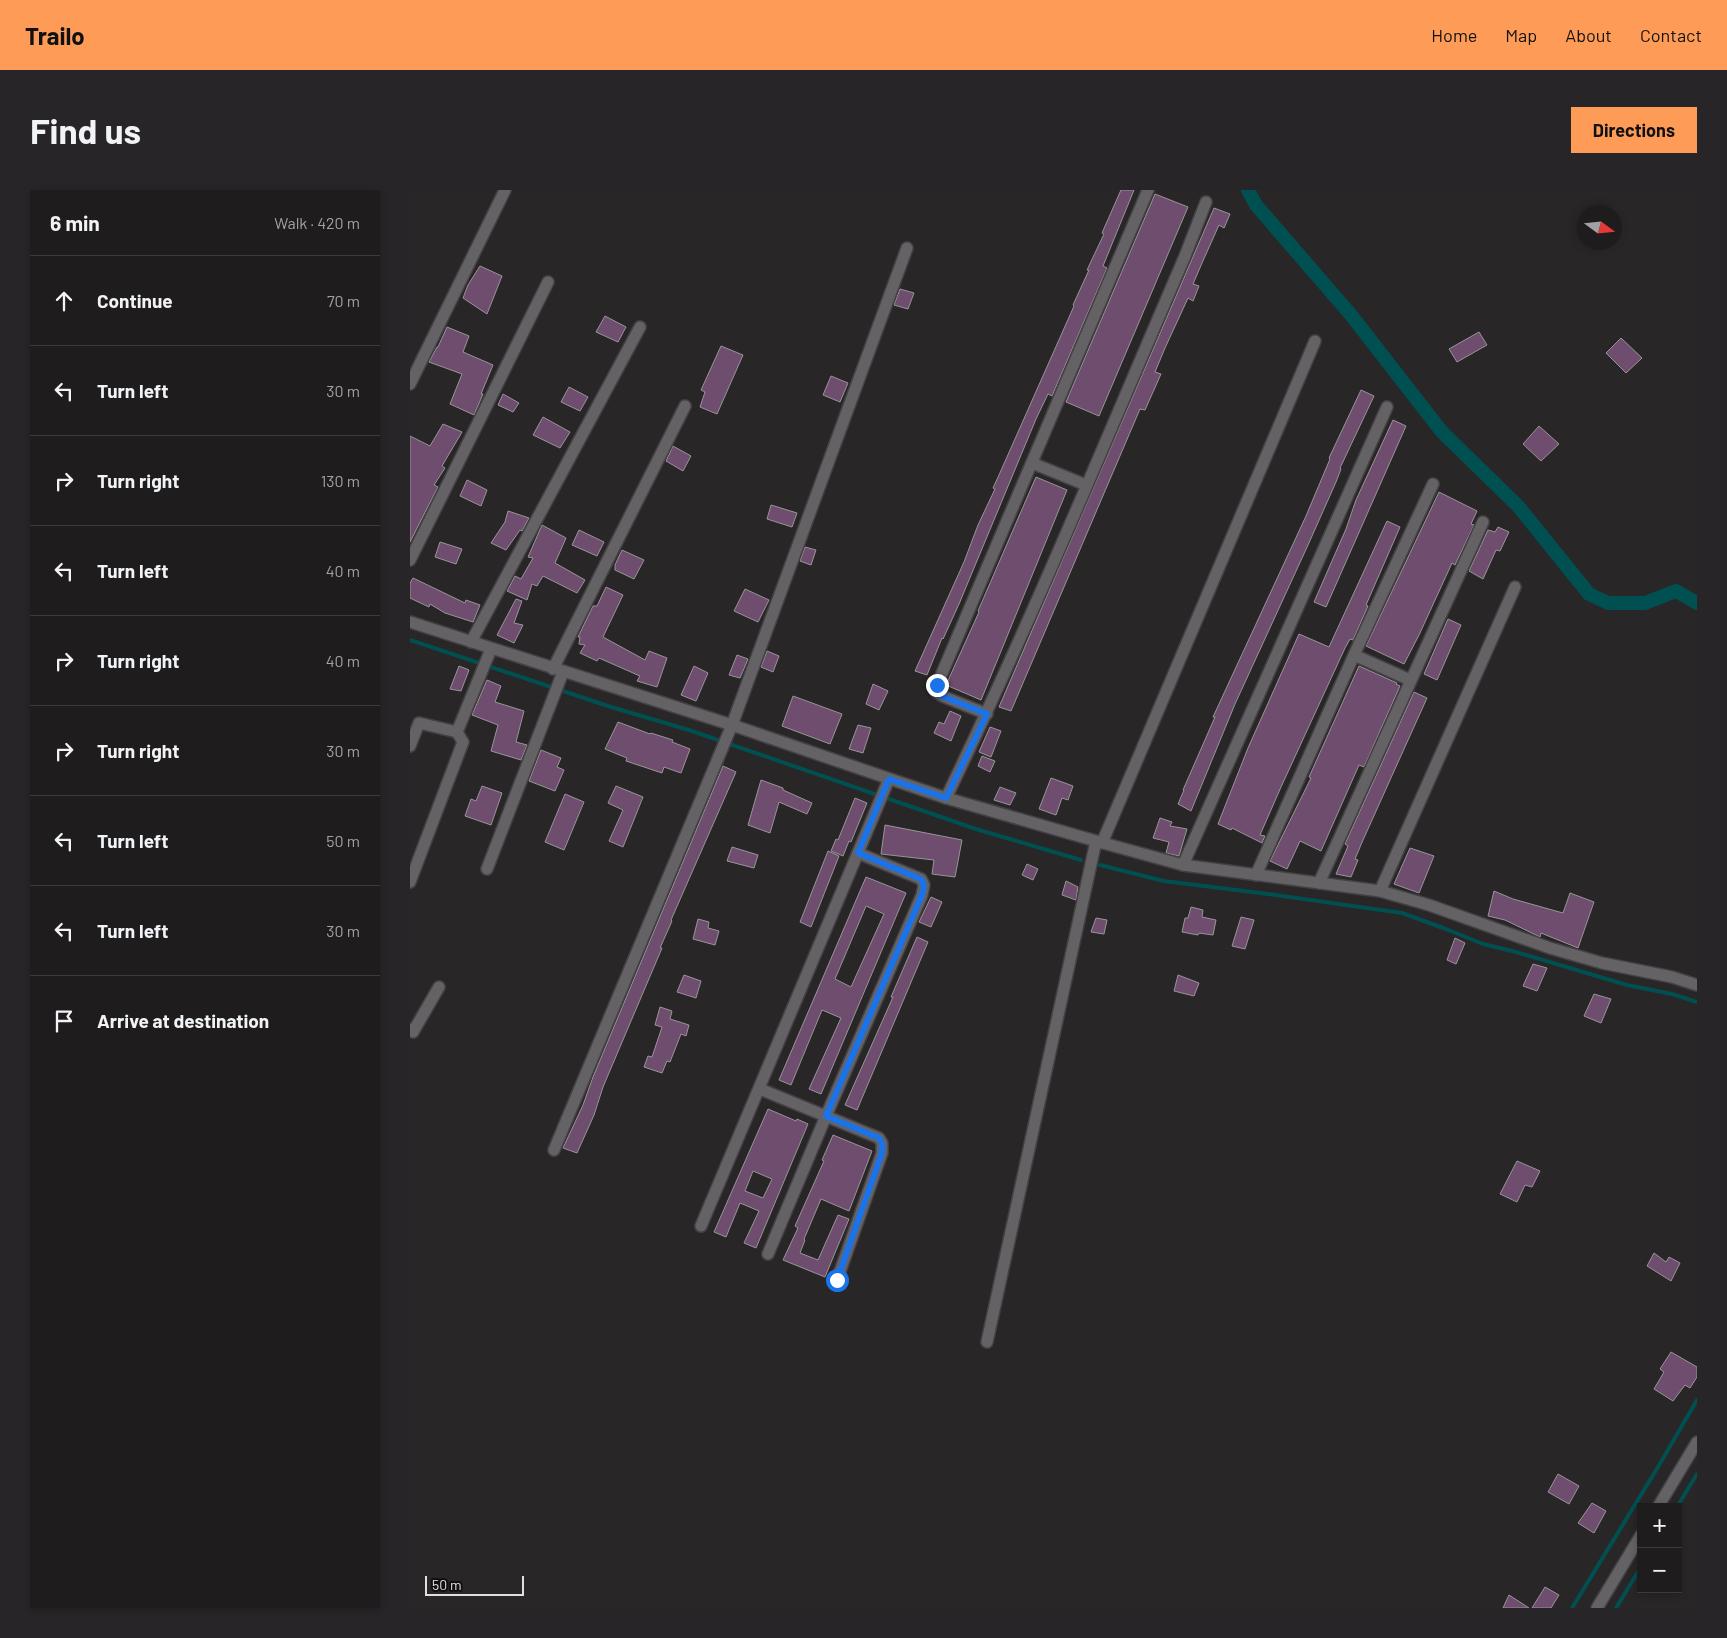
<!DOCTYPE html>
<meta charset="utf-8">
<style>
:root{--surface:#1f1c1e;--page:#272527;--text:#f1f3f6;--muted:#a1a1a4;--line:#3c3a3c;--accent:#fe9c57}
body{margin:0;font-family:Barlow,sans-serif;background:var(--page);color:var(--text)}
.controls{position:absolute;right:15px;bottom:15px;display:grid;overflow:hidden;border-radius:0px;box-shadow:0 2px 8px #0003}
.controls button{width:45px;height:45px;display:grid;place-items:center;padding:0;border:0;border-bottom:1px solid var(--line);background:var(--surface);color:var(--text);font:25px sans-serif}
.compass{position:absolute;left:1167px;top:15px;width:45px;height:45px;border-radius:50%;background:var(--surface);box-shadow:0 2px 8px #0003;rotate:105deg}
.scale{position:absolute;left:15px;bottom:12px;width:99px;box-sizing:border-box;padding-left:5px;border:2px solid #e1e0e1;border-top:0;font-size:14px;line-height:18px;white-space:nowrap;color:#e1e0e1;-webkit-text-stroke:4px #110f11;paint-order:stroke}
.stop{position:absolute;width:15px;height:15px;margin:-11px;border:4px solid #1a73e8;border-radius:50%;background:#fff}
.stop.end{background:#1a73e8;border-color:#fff;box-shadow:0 1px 5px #0008}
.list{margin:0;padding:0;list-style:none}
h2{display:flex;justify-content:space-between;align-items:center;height:65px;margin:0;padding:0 20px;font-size:21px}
h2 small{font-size:16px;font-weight:400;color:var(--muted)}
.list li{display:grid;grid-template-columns:32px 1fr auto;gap:15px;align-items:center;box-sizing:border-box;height:90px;padding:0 20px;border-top:1px solid var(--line)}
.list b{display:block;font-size:19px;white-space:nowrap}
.list em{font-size:16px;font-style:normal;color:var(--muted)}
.icon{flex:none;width:28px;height:28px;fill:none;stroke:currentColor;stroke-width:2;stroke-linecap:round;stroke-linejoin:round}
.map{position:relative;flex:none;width:1287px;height:1418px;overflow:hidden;border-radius:0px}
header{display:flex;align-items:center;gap:30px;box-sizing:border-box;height:70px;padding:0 25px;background:var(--accent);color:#111}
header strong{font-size:24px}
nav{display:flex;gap:28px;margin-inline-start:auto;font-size:18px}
.intro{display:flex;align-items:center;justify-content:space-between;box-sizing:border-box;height:120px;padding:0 30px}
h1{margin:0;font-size:35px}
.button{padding:12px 22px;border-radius:0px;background:var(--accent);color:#111;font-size:18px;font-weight:700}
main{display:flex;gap:30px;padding:0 30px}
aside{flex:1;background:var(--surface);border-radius:0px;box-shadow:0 2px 8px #0003}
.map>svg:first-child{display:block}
</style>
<header>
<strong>Trailo</strong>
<nav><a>Home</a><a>Map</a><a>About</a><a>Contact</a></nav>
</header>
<div class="intro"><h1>Find us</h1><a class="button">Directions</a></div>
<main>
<aside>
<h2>6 min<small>Walk · 420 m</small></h2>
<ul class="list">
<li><svg class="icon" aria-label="ahead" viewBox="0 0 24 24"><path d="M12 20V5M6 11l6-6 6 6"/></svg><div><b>Continue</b></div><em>70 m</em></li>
<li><svg class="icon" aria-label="left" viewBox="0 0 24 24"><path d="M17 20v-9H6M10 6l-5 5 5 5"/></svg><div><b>Turn left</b></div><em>30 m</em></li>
<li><svg class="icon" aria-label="right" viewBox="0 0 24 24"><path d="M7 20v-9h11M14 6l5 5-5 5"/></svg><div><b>Turn right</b></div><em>130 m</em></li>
<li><svg class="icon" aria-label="left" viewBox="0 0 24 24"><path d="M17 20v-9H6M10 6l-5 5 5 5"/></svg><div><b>Turn left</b></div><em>40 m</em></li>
<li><svg class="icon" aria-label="right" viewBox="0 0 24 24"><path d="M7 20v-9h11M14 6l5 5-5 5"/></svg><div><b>Turn right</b></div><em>40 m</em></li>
<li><svg class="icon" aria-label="right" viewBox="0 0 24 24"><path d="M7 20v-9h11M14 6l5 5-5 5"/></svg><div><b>Turn right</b></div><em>30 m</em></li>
<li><svg class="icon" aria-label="left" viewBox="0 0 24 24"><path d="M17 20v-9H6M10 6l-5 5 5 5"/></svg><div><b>Turn left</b></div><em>50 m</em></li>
<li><svg class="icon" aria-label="left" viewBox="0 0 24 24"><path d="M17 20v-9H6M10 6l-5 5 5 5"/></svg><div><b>Turn left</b></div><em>30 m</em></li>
<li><svg class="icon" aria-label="arrive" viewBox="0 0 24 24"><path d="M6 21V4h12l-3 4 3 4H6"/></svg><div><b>Arrive at destination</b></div></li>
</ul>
</aside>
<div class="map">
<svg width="1287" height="1418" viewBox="0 0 1287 1418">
<rect width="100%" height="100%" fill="#292628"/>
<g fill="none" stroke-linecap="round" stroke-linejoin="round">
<g stroke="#004f51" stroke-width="4">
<path d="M 0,450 L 201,517 L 279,540 L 566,639 L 671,670"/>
<path d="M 690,675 L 754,691 L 858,704 L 992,723 L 1036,739 L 1073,754 L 1106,762 L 1217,795 L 1262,804 L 1287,812"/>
<path d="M 1267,1317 L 1287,1284"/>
<path d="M 1162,1418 L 1248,1277 L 1287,1210"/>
<path d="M 1206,1418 L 1231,1377"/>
</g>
<path stroke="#004f51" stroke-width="14" d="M 838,0 L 846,15 L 941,125 L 1032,242 L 1108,316 L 1179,404 L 1198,413 L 1235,413 L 1266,401 L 1287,413"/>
</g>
<g fill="#6e4d6e" stroke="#989598" fill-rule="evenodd">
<path d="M 711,0 L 724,0 L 693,76 L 697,78 L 642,206 L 638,204 L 626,229 L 549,414 L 533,449 L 532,448 L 517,485 L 505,481 L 554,372 L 568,335 L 585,299 L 583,298 L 589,285 L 664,116 L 663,115 L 679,80 L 677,80 L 694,44 L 692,43 Z"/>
<path d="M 745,4 L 778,17 L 689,226 L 656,212 Z"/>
<path d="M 804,18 L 820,24 L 814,38 L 809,35 L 792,73 L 783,94 L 789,96 L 783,111 L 778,108 L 755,158 L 745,182 L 751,184 L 735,220 L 730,219 L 601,521 L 589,517 Z"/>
<path d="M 70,76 L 92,86 L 77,124 L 53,108 L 58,95 Z"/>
<path d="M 490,99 L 504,103 L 498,119 L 484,115 Z"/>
<path d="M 195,126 L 216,137 L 208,152 L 186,142 Z"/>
<path d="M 37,137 L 59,146 L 53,162 L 83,175 L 71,204 L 73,204 L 64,225 L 40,214 L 52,184 L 19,172 L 27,157 L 28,157 Z"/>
<path d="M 1069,142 L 1077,155 L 1047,172 L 1039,159 Z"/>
<path d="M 1211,148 L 1232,168 L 1216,183 L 1196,163 Z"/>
<path d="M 311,156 L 333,165 L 307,224 L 290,217 L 295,202 L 291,200 Z"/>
<path d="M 421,186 L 438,193 L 430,212 L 413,205 Z"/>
<path d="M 159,197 L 178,207 L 170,221 L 151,212 Z"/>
<path d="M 951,200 L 964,206 L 930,278 L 931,279 L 926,292 L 898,355 L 825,514 L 781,621 L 768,614 L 774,600 L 773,600 L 805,527 L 803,527 L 896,326 L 920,269 L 919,268 Z"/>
<path d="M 93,204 L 109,213 L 103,222 L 88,215 Z"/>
<path d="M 133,227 L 160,242 L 150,258 L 123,245 Z"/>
<path d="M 983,230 L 996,236 L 916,417 L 904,412 L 936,339 L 946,310 Z"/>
<path d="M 33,234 L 52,242 L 32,276 L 35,278 L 24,295 L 28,297 L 0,352 L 0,246 L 20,256 Z"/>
<path d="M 1129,236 L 1149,254 L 1131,271 L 1113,254 Z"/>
<path d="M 263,256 L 281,266 L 273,281 L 256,271 Z"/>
<path d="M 626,287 L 657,300 L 571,510 L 536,495 L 569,422 L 568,421 Z"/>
<path d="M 57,290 L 77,300 L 71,316 L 50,306 Z"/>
<path d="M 1029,302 L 1067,321 L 1061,334 L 1064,335 L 1045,375 L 1042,373 L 1009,445 L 994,474 L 956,456 Z"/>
<path d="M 361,315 L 387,323 L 382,337 L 357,329 Z"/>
<path d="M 98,321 L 119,328 L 112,341 L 110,340 L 96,360 L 81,353 L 95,332 Z"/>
<path d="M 977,331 L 990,337 L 956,415 L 958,416 L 943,450 L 940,449 L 935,458 L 871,597 L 850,645 L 855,646 L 852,653 L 822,638 L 821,640 L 808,634 L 838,558 L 889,444 L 919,457 Z"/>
<path d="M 132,335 L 156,348 L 145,373 L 175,390 L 167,403 L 133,386 L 127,396 L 122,394 L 117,410 L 97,401 L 105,386 L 111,389 L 123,368 L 118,367 Z"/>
<path d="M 1088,337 L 1099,342 L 1090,361 L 1086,360 L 1073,389 L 1059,381 L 1078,340 L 1085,342 Z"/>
<path d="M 169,340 L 194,352 L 187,366 L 162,355 Z"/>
<path d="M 30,352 L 52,359 L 46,374 L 25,367 Z"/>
<path d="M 395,357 L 406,360 L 401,375 L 390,371 Z"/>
<path d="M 212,360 L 234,370 L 224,389 L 205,380 L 205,375 Z"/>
<path d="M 3,388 L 55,413 L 56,410 L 70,415 L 63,432 L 35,423 L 20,414 L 19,417 L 0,408 L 0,393 Z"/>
<path d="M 196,397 L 213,405 L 193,447 L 235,470 L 239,461 L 257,468 L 247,497 L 227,491 L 230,486 L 189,468 L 187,471 L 170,463 L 175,455 L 169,454 L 170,447 L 168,447 L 183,416 L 187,416 Z"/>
<path d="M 335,399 L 359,410 L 348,432 L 324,421 Z"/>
<path d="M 106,409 L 112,411 L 104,433 L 113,435 L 104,453 L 87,445 Z"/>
<path d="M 1038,429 L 1051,435 L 1027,490 L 1014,484 Z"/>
<path d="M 357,461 L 369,466 L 363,482 L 351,477 Z"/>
<path d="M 327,465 L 338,469 L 330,488 L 319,485 Z"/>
<path d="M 49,476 L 59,480 L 51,501 L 40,499 Z"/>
<path d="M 284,476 L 298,483 L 286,511 L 271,505 Z"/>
<path d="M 949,476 L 987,493 L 986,494 L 990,496 L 954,577 L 949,575 L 911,661 L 890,651 L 877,679 L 860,671 L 901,588 L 899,587 Z"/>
<path d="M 77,490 L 91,496 L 85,512 L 114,521 L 106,552 L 117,555 L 111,570 L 81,561 L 88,535 L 62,525 Z"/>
<path d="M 463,494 L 478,501 L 469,520 L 456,514 Z"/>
<path d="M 1004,502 L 1017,508 L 953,650 L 945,669 L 948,670 L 941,687 L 926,684 L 938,656 L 935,654 Z"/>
<path d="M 383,506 L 432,524 L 420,554 L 372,536 Z"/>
<path d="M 540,521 L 551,526 L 541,551 L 524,543 L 529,532 L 534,534 Z"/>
<path d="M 208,532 L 240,544 L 241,543 L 263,550 L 262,552 L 280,559 L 271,583 L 254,577 L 252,583 L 216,571 L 217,568 L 195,559 Z"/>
<path d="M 448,535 L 461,538 L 453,563 L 439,559 Z"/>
<path d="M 580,537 L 591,541 L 581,567 L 569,562 Z"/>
<path d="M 131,560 L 151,568 L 147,577 L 154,580 L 145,601 L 119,591 Z"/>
<path d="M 572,566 L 585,571 L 580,582 L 568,576 Z"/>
<path d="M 313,576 L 326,582 L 261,730 L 262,731 L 250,758 L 252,758 L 193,897 L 184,925 L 167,963 L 153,958 L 173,915 L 183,887 Z"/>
<path d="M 641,588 L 663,596 L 658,610 L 652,608 L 646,625 L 629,619 Z"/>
<path d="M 351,590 L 373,598 L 373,600 L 402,613 L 397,624 L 369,612 L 360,643 L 338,635 Z"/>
<path d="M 72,596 L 92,603 L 81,635 L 55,626 L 61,609 L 66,611 Z"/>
<path d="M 206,596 L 233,607 L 213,657 L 199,651 L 213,620 L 198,613 Z"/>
<path d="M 590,597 L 606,603 L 600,615 L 584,610 Z"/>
<path d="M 155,604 L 174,612 L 154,660 L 135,652 Z"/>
<path d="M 445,608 L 457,613 L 441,652 L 439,651 L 433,666 L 421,661 L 426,649 L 428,650 Z"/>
<path d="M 750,628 L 762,632 L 760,636 L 777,639 L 769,666 L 756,663 L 759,652 L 743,648 Z"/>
<path d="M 475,635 L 552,650 L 545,687 L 522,684 L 524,670 L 471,664 Z"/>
<path d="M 322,657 L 348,665 L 344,678 L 317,671 Z"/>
<path d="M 1000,658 L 1024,666 L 1009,703 L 984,694 Z"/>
<path d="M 418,661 L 429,666 L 401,737 L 390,732 Z"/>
<path d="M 617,674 L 628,679 L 623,690 L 612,685 Z"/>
<path d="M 456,687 L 496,703 L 411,904 L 399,899 L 431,828 L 412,820 L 381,895 L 369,890 ZM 456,716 L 474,724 L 441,797 L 425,789 Z"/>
<path d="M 656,691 L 668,697 L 666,710 L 652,705 Z"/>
<path d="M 1084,701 L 1103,709 L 1153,723 L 1160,703 L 1184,712 L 1168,758 L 1131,743 L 1130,747 L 1095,730 L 1078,726 Z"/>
<path d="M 521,707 L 532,712 L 521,737 L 509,732 Z"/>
<path d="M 781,717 L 793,720 L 792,727 L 806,730 L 803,745 L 789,743 L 788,745 L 772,742 L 775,728 L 778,728 Z"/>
<path d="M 831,727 L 844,730 L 835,759 L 822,756 Z"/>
<path d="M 686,728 L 697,730 L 694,744 L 681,742 Z"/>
<path d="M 288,729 L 299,732 L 298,738 L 309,741 L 305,755 L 283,749 Z"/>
<path d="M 507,747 L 518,752 L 447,920 L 435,915 L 483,807 L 481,807 Z"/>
<path d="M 1045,748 L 1055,753 L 1046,774 L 1037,770 Z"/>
<path d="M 1123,774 L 1137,778 L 1127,801 L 1113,796 Z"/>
<path d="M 274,785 L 291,791 L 286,808 L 267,802 Z"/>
<path d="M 768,785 L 789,793 L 784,806 L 764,801 Z"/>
<path d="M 1184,804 L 1201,809 L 1191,833 L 1174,826 Z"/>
<path d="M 250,817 L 262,821 L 260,829 L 279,835 L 276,846 L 271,844 L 260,872 L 257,871 L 252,883 L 234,877 L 238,866 L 242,867 L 252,837 L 245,835 Z"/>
<path d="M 358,919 L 386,931 L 387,929 L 398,934 L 346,1058 L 334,1053 L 349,1021 L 330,1013 L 316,1047 L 304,1042 ZM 343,981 L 362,989 L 353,1008 L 335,1001 Z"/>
<path d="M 423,945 L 462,961 L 439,1021 L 411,1009 L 394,1049 L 395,1050 L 390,1063 L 408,1070 L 428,1025 L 439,1029 L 415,1087 L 373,1070 L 388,1038 L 385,1036 L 414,971 L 412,970 Z"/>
<path d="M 1107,971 L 1130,981 L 1122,997 L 1115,995 L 1107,1012 L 1090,1004 Z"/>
<path d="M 1244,1063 L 1256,1072 L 1259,1067 L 1270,1073 L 1261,1091 L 1237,1076 Z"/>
<path d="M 1261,1162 L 1287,1177 L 1287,1187 L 1280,1198 L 1275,1195 L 1263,1211 L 1244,1199 L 1254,1182 L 1250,1179 Z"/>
<path d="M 1148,1284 L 1169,1296 L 1159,1314 L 1138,1302 Z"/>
<path d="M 1182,1313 L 1196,1321 L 1184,1343 L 1168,1333 Z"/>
<path d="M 1135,1397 L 1149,1405 L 1141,1418 L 1122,1418 Z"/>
<path d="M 1099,1405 L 1119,1418 L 1093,1418 Z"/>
</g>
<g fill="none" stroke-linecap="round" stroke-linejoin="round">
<defs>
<g id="minor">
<path d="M 0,194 L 95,0"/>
<path d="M 622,273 L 676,295"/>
<path d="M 0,370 L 138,92"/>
<path d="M 0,432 L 322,535 L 536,608 L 686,651 L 773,675 L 970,701 L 1019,715 L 1140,758 L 1192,773 L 1262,787 L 1287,795"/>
<path d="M 61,452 L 230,137"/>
<path d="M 143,479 L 275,216"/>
<path d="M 1000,490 L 944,465 L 1023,294"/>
<path d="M 577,524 L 532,506 L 526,502 L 527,495 L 738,0"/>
<path d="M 0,556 L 9,533 L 47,542 L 81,459"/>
<path d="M 536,608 C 622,430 697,247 775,66 L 796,12"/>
<path d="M 692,653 L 905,151"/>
<path d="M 773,675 L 977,217"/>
<path d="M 77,679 L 153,482"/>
<path d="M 846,685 L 944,465"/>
<path d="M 0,692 L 53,552 L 47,542"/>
<path d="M 909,693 L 1073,332"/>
<path d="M 970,701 L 1105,397"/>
<path d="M 0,839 L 3,842 L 29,797"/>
<path d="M 350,899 L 469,948 L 472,953 L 472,963 L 427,1090"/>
<path d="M 144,960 L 322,535 L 497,58"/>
<path d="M 291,1036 L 479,589"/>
<path d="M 358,1064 L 416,926 L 512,705 L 514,695 L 511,689 L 448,663"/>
<path d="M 577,1152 L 686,651"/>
<path d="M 1248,1317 L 1287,1252"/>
<path d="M 1187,1418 L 1231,1345"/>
</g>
</defs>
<use href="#minor" stroke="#434143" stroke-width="14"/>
<use href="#minor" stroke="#656265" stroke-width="11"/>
</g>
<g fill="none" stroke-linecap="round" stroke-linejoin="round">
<path stroke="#1a73e8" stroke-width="6" d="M 427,1090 L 472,963 L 472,953 L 469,948 L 416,926 L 512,705 L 514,695 L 511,689 L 448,663 L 479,589 L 536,608 L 577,524 L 532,506 L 526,502 L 527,495"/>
</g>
</svg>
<div class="controls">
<button>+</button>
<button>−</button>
</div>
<svg class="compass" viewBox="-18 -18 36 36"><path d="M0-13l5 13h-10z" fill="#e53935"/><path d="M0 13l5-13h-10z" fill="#a1a1a4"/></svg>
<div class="scale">50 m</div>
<div class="stop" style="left:427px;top:1090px"></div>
<div class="stop end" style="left:527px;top:495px"></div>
</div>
</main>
